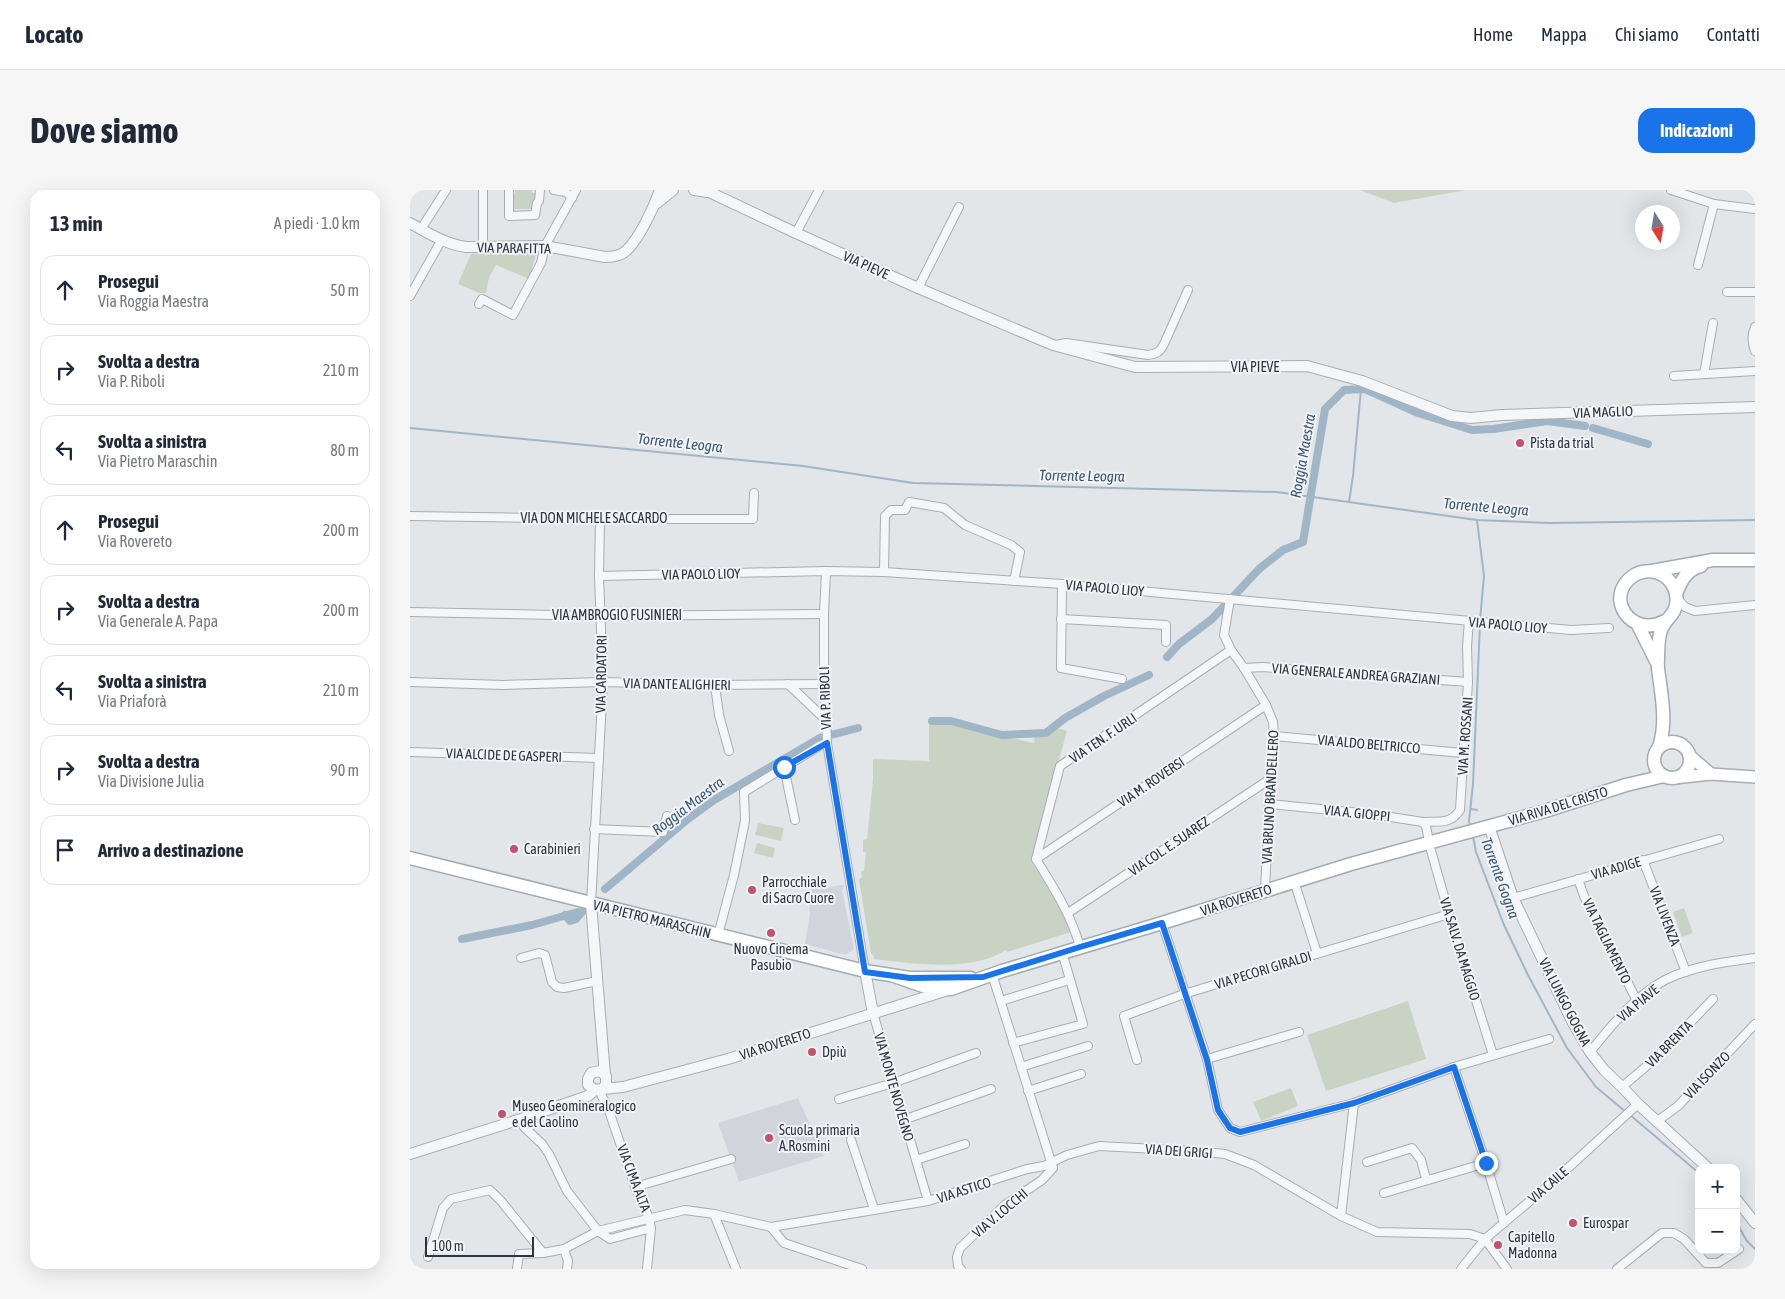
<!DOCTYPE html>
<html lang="it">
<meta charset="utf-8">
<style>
:root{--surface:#fff;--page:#f6f6f7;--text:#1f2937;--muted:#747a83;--line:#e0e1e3;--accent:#1a73e8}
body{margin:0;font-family:"Asap Condensed",sans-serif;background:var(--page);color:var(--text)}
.controls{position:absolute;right:15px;bottom:15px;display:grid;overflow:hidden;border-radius:10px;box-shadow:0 5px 20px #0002}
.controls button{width:45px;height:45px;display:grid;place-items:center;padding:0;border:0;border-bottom:1px solid var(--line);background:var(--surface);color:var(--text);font:25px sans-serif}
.compass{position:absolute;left:1225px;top:15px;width:45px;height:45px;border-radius:50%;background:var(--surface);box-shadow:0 5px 20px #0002;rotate:169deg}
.scale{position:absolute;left:15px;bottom:12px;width:109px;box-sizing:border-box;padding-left:5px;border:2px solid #2c3540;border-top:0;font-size:14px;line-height:18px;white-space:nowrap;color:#2c3540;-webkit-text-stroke:4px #f2f4f7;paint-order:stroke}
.stop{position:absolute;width:15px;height:15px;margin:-11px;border:4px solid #1a73e8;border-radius:50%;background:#fff}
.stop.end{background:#1a73e8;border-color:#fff;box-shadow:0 1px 5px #0008}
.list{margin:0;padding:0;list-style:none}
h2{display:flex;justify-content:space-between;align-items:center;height:65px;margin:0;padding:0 20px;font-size:21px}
h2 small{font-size:16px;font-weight:400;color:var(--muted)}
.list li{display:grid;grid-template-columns:32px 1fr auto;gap:15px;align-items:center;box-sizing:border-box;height:70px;margin:0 10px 10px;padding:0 10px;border:1px solid var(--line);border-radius:15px}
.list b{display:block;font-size:19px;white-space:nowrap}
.list p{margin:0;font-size:16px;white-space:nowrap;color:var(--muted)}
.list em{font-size:16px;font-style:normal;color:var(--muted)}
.icon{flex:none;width:28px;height:28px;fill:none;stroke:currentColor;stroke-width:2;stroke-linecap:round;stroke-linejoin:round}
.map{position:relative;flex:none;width:1345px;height:1079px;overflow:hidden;border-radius:15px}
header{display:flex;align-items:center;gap:30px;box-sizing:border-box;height:70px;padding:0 25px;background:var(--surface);border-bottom:1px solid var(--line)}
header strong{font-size:24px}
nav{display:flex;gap:28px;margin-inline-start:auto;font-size:18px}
.intro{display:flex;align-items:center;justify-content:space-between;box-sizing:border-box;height:120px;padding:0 30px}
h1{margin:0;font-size:35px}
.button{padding:12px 22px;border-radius:15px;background:var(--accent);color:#fff;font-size:18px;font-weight:700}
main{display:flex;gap:30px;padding:0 30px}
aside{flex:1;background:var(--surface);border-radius:15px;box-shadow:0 5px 20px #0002}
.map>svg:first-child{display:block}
</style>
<header>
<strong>Locato</strong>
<nav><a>Home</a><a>Mappa</a><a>Chi siamo</a><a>Contatti</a></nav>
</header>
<div class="intro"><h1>Dove siamo</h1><a class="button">Indicazioni</a></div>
<main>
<aside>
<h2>13 min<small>A piedi · 1.0 km</small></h2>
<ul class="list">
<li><svg class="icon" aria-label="ahead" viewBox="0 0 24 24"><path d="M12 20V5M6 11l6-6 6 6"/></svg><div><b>Prosegui</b><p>Via Roggia Maestra</p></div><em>50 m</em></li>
<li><svg class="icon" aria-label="right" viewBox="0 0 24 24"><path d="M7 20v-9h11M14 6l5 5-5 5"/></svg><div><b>Svolta a destra</b><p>Via P. Riboli</p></div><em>210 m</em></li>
<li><svg class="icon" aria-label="left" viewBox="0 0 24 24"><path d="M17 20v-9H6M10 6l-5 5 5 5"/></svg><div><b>Svolta a sinistra</b><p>Via Pietro Maraschin</p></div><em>80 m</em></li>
<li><svg class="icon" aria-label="ahead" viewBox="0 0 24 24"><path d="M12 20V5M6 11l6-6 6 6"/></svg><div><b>Prosegui</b><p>Via Rovereto</p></div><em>200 m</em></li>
<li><svg class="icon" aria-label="right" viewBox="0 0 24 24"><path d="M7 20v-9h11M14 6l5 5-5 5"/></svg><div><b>Svolta a destra</b><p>Via Generale A. Papa</p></div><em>200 m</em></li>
<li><svg class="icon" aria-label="left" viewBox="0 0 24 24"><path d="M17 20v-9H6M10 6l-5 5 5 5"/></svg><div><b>Svolta a sinistra</b><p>Via Priaforà</p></div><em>210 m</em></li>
<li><svg class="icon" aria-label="right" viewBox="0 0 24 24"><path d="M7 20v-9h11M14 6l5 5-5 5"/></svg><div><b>Svolta a destra</b><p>Via Divisione Julia</p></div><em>90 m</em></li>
<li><svg class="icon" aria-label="arrive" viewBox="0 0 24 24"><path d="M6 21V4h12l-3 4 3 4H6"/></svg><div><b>Arrivo a destinazione</b></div></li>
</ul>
</aside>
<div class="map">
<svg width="1345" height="1079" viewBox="0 0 1345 1079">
<rect width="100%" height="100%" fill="#e2e6e9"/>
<g fill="#d1d5db">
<path d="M 434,695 L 432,701 L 444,758 L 442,761 L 435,765 L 395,754 L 400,723 L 398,700 Z"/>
<path d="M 388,908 L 414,966 L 329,992 L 308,933 Z"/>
</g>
<g fill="#c9d3c4">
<path d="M 105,0 L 121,0 L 123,3 L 128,3 L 123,19 L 103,19 L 103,5 L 105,4 Z"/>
<path d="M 950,0 L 1056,0 L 984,13 Z"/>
<path d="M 107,61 L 126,64 L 119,89 L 86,75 L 79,87 L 76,103 L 69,103 L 48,94 L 61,64 Z"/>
<path d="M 519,530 L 546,534 L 566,542 L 579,543 L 624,553 L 625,545 L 647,538 L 657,541 L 621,671 L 658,728 L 661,742 L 597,762 L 596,760 C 563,782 502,774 464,769 L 464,765 L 461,764 L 449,689 L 452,687 L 451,682 L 454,681 L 456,662 L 453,662 L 453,650 L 457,649 L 463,589 L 463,569 L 519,571 Z"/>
<path d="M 348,633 L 374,638 L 371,651 L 345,645 Z"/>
<path d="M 347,653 L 365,658 L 363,668 L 344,663 Z"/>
<path d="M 1274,718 L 1283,743 L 1272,747 L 1263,722 Z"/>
<path d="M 998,811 L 1016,869 L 916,901 L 897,845 Z"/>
<path d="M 881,898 L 888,916 L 851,931 L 843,912 Z"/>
</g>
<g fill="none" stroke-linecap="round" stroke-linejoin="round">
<g stroke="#a0b6c6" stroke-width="2">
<path d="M 0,238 L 393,276 L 503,293 L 867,302 L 1067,330 L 1140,333 L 1345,330"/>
<path d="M 939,312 L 943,286 L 951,199"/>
<path d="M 1067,330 L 1074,386 L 1070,430"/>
<path d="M 1061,619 L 1067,620"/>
<path d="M 1060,637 L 1059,631 L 1063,594 L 1070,434"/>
<path d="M 1063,646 L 1066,662 L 1094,735 L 1118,785 L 1157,858 L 1186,897 L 1216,922"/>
<path d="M 1220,925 L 1289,983"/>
<path d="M 1326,1032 L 1337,1051 L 1345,1059"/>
</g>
<g stroke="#a0b6c6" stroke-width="8">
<path d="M 1183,238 L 1238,254"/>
<path d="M 822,408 L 849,379 L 873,360 L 893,352 L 915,219 L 934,200 L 955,199 L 1008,223 L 1062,240 L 1083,239 L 1137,231 L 1175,236"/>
<path d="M 757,467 L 769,454 L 802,429 L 818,412"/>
<path d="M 522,531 L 541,531 L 592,545 L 636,543 L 655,528 L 694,506 L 739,485"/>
<path d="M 421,545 L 448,538"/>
<path d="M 195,699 L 278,629 L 304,610 L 410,548"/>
<path d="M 155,725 L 160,731 L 166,729 L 172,722"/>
<path d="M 52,749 L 122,735 L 168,722 L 171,723"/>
</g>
<defs>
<g id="minor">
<path d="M 99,0 L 99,26 L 125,25 L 127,13 L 129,11 L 130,0"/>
<path d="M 144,0 L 156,2 L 162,8"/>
<path d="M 1261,0 L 1304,14 L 1345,19"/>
<path d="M 11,39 L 36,0"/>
<path d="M 386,43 L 409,0"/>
<path d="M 73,57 L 73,0"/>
<path d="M 1288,75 L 1304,14"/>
<path d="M 508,98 L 549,17"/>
<path d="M 1317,102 L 1345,102"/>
<path d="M 0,106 L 31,51"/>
<path d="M 69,114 L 72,109 L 103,125 L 131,73 L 135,56 L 166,0"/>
<path d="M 1345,137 C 1341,146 1342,153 1345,161"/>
<path d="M 647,155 L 656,153 L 738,165 C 746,164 750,162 754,154 L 778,100"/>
<path d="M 1294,184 L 1303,133"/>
<path d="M 1264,186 L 1345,181"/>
<path d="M 0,326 L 190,329 L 343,329 L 344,303"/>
<path d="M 416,381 L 414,424 L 414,472 L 417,553 L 455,781"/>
<path d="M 474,382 L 475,326 L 481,320 L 495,320 L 499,312 L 534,318 L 555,335 L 601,355 L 610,362 L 604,391"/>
<path d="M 189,386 L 416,381 L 474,382 L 652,394 L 1161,440 L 1199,438"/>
<path d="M 652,394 L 651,478 L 712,489"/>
<path d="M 1266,407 L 1275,417 L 1285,421 L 1345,415"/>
<path d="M 820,409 L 814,445 L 821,460 L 834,478 L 856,515 L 863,532 L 864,546 L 859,614 L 855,700"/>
<path d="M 0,422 L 192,426 L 414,424"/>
<path d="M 651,429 L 756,435 L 756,452"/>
<path d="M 834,478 L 853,477 L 1058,492"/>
<path d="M 0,492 L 93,495 L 193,492 L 305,495 L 415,494"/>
<path d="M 378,494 L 416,530"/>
<path d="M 305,495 L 309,525 L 319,561"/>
<path d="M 864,546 L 1053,563"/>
<path d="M 0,562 L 189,568"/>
<path d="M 374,577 L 385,630"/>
<path d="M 859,614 L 961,624 L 1013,632 L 1016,636 L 1020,657 L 1039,724 L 1083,865"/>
<path d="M 1013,632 C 1029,631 1040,635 1050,620 L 1058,492 L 1057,456 L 1059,431"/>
<path d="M 184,639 L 253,642 L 257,626"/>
<path d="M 626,669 L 856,515"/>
<path d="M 1233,670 L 1276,782"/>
<path d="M 1168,689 L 1174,706 L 1227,811"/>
<path d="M 884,691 L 907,763"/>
<path d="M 1103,708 L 1309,649"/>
<path d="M 181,714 L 193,492 L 189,386 L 190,329"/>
<path d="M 658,723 L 860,589"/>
<path d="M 752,733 L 797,869 L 808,920 L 820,938 L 830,942 L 944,913 L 1044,877 L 1139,849"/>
<path d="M 308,745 L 324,685 L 335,631 L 334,602 L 411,555 L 417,553"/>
<path d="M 670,757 C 661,724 643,697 626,669 L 650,576 L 821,460"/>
<path d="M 111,768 L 129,763 L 135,765 L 142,792 L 147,797 L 154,798 L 187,791"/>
<path d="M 591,811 L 659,790"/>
<path d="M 463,823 L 518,1011"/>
<path d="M 603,853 L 673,834 L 652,762"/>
<path d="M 1180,862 C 1201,836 1225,806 1255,790 C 1283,776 1315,772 1345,768"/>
<path d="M 797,869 L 889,842"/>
<path d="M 727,870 L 714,826 L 774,804 L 1039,724"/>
<path d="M 611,877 L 678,856"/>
<path d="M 1044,877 L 1076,973 L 1094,1033"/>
<path d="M 1212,897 L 1246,868 L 1303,809"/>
<path d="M 189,900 L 199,921 L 225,997 L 239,1028 L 241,1038 L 237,1079"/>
<path d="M 618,901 L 671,884"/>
<path d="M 429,909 L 483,893 L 566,863"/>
<path d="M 111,929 L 114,937 L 132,954 L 139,964 L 157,1001 L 188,1041 L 200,1049 L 241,1038"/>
<path d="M 493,930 L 581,899"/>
<path d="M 1246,932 L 1268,916 L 1345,834"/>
<path d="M 441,950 L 464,1019"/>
<path d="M 506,970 L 555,954"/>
<path d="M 957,972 L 1002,958 L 1011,970 L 1016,989"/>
<path d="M 225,997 L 321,969"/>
<path d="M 974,1003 L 1076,973"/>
<path d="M 304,1024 L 361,1037 L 518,1011 L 617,979 L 634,976 L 657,965 L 689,956 L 786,961 L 815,964 L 844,975 L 931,1026 L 967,1042 L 1060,1044 L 1075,1049 L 1097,1079"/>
<path d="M 931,1026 L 944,913"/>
<path d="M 361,1037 L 374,1053 L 452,1079"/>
<path d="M 154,1059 L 158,1071 L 157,1079"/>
<path d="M 18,1067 L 33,1018 L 41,1009 L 80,1000 L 91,1011 L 133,1063"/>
<path d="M 107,1079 L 109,1064 L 133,1063 L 154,1059 L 188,1041 L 275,1020 L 304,1024 L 326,1079"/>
<path d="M 551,1079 L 548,1076 L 547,1067 L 550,1058 L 595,1015 L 632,990 L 643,978 L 582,784"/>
<path d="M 1051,1079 L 1075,1049 L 1147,988 L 1228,914"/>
<path d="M 1207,1079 L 1252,1043 L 1264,1043 L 1274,1049 L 1296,1073 L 1308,1073 L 1329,1059"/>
</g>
<g id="tertiary">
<path d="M 284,0 L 298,2"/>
<path d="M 295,0 L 386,43 L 508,98 L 643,155 L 725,177 L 897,176 L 952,191 L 1042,226 L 1061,228 L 1092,225 L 1345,217"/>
<path d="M 247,13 L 263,0"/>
<path d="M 0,33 C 18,43 35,54 56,57 L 135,56 L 195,67 C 202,67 211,66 217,60 C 230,47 244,17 250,0"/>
<path d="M 1079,636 L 1103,708 L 1162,831 L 1180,862 L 1194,880 L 1212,897 L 1228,914 L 1298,978"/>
<path d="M 181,714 L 195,885"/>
<path d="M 455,781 L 463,823"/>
<path d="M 192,899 L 213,897 L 318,869 L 538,800"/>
<path d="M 0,964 L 111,929 L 178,906 L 185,900 L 192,899 L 196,895 L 196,886 L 190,881 L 181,883 L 178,889 L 178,895 L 185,900"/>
<path d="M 1326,1009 L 1345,1033"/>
</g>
<g id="secondary">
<path d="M 1279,565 L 1301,584"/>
<path d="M 1264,588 L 1301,584 L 1345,587"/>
</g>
<g id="primary">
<path d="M 1242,381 L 1303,370 L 1345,370"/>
<path d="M 1266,404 C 1271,391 1276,380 1291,376"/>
<path d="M 1228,435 L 1246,471"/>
<circle cx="1262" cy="570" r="18"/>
<path d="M 1249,557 C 1256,535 1253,515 1250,493 C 1249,485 1247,477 1248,470 C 1248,460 1248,449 1251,440 C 1254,432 1260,428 1264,421 C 1271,406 1263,388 1248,383 C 1240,380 1230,381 1223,386 C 1193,407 1221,449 1255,431"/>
<path d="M 0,668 L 455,781 L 500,788 L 561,788"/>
<path d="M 484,786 L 513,796 L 541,799 L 592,781 L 752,733 L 941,674 L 1135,621 L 1216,595 L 1254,586"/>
</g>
</defs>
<use href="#minor" stroke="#a8adb3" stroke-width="10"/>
<use href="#tertiary" stroke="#a8adb3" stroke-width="12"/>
<use href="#secondary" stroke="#a8adb3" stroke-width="14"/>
<use href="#primary" stroke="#a3abb4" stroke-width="15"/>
<use href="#minor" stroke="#f5f6f8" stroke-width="8"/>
<use href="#tertiary" stroke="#f5f6f8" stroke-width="10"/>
<use href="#secondary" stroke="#fff" stroke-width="11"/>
<use href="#primary" stroke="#fff" stroke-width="12"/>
</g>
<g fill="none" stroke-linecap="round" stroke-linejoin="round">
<path stroke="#1a73e8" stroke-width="6" d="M 374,577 L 417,553 L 455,782 L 500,788 L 573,787 L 670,757 L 752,733 L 797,870 L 808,920 L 820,938 L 830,942 L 944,913 L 1044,877 L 1076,973"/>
</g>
<g fill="#c3526d" stroke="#f2f4f7" stroke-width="2">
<circle cx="1110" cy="253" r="5"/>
<circle cx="104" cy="659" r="5"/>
<circle cx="342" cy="700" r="5"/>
<circle cx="361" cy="743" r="5"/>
<circle cx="402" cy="862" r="5"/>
<circle cx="92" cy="924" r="5"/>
<circle cx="359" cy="948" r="5"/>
<circle cx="1163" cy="1033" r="5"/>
<circle cx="1088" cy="1055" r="5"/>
</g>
<g text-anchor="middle" stroke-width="4" stroke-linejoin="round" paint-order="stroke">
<g font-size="14" fill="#2c3540" stroke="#f2f4f7">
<text transform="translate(104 58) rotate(1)" y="5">VIA PARAFITTA</text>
<text transform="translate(456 75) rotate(24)" y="5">VIA PIEVE</text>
<text x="845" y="182">VIA PIEVE</text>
<text transform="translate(1193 222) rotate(-2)" y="5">VIA MAGLIO</text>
<text x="184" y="333">VIA DON MICHELE SACCARDO</text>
<text transform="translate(291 384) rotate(-1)" y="5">VIA PAOLO LIOY</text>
<text transform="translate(695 398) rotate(5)" y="5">VIA PAOLO LIOY</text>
<text x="207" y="430">VIA AMBROGIO FUSINIERI</text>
<text transform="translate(1098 435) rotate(5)" y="5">VIA PAOLO LIOY</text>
<text transform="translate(191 484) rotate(-89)" y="5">VIA CARDATORI</text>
<text transform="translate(946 484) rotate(4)" y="5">VIA GENERALE ANDREA GRAZIANI</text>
<text transform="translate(267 494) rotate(1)" y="5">VIA DANTE ALIGHIERI</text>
<text transform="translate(415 508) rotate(-92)" y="5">VIA P. RIBOLI</text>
<text transform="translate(1055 546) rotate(-86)" y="5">VIA M. ROSSANI</text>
<text transform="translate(693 548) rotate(-34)" y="5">VIA TEN. F. URLI</text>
<text transform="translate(959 554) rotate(5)" y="5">VIA ALDO BELTRICCO</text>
<text transform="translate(94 565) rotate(2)" y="5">VIA ALCIDE DE GASPERI</text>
<text transform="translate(741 592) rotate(-34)" y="5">VIA M. ROVERSI</text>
<text transform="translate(860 607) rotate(-87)" y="5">VIA BRUNO BRANDELLERO</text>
<text transform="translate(1148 616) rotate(-17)" y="5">VIA RIVA DEL CRISTO</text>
<text transform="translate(947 623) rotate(6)" y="5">VIA A. GIOPPI</text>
<text transform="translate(759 656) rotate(-34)" y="5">VIA COL. E. SUAREZ</text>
<text transform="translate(1206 678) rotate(-16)" y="5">VIA ADIGE</text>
<text transform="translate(826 710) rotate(-18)" y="5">VIA ROVERETO</text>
<text transform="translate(1255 726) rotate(69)" y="5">VIA LIVENZA</text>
<text transform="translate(242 729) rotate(14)" y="5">VIA PIETRO MARASCHIN</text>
<text transform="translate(1197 751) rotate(64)" y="5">VIA TAGLIAMENTO</text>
<text transform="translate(1050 759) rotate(73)" y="5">VIA SALV. DA MAGGIO</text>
<text transform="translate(853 780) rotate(-17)" y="5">VIA PECORI GIRALDI</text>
<text transform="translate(1155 812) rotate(63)" y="5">VIA LUNGO GOGNA</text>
<text transform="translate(1228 813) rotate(-40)" y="5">VIA PIAVE</text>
<text transform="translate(365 854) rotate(-18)" y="5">VIA ROVERETO</text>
<text transform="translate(1259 854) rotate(-45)" y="5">VIA BRENTA</text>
<text transform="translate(1297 885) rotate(-46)" y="5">VIA ISONZO</text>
<text transform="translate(484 897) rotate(74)" y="5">VIA MONTE NOVEGNO</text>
<text transform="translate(769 961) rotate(4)" y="5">VIA DEI GRIGI</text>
<text transform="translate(224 988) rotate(69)" y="5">VIA CIMA ALTA</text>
<text transform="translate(1138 995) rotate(-41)" y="5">VIA CAILE</text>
<text transform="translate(554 1000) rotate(-18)" y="5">VIA ASTICO</text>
<text transform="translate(590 1023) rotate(-40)" y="5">VIA V. LOCCHI</text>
</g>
<g font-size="14" fill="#2c3540" stroke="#f2f4f7" text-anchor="start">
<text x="1120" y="258">Pista da trial</text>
<text x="114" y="664">Carabinieri</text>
<text x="352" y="697">Parrocchiale<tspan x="352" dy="16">di Sacro Cuore</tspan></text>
<text x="361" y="764" text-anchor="middle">Nuovo Cinema<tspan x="361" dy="16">Pasubio</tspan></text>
<text x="412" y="867">Dpiù</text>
<text x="102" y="921">Museo Geomineralogico<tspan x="102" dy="16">e del Caolino</tspan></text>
<text x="369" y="945">Scuola primaria<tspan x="369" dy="16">A.Rosmini</tspan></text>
<text x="1173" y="1038">Eurospar</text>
<text x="1098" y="1052">Capitello<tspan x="1098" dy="16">Madonna</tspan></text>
</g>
<g font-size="15" font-style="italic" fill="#395771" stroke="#f2f4f7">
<text transform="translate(270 253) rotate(6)" y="5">Torrente Leogra</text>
<text transform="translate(893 266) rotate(-80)" y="5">Roggia Maestra</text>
<text transform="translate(672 286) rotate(1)" y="5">Torrente Leogra</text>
<text transform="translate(1076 317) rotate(5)" y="5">Torrente Leogra</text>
<text transform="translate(278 616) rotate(-37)" y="5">Roggia Maestra</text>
<text transform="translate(1090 688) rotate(70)" y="5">Torrente Gogna</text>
</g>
</g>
</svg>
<div class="controls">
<button>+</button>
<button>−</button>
</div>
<svg class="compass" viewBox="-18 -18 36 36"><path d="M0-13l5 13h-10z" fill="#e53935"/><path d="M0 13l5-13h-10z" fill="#747a83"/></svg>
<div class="scale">100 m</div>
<div class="stop" style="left:374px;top:577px"></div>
<div class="stop end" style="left:1076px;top:973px"></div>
</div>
</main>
